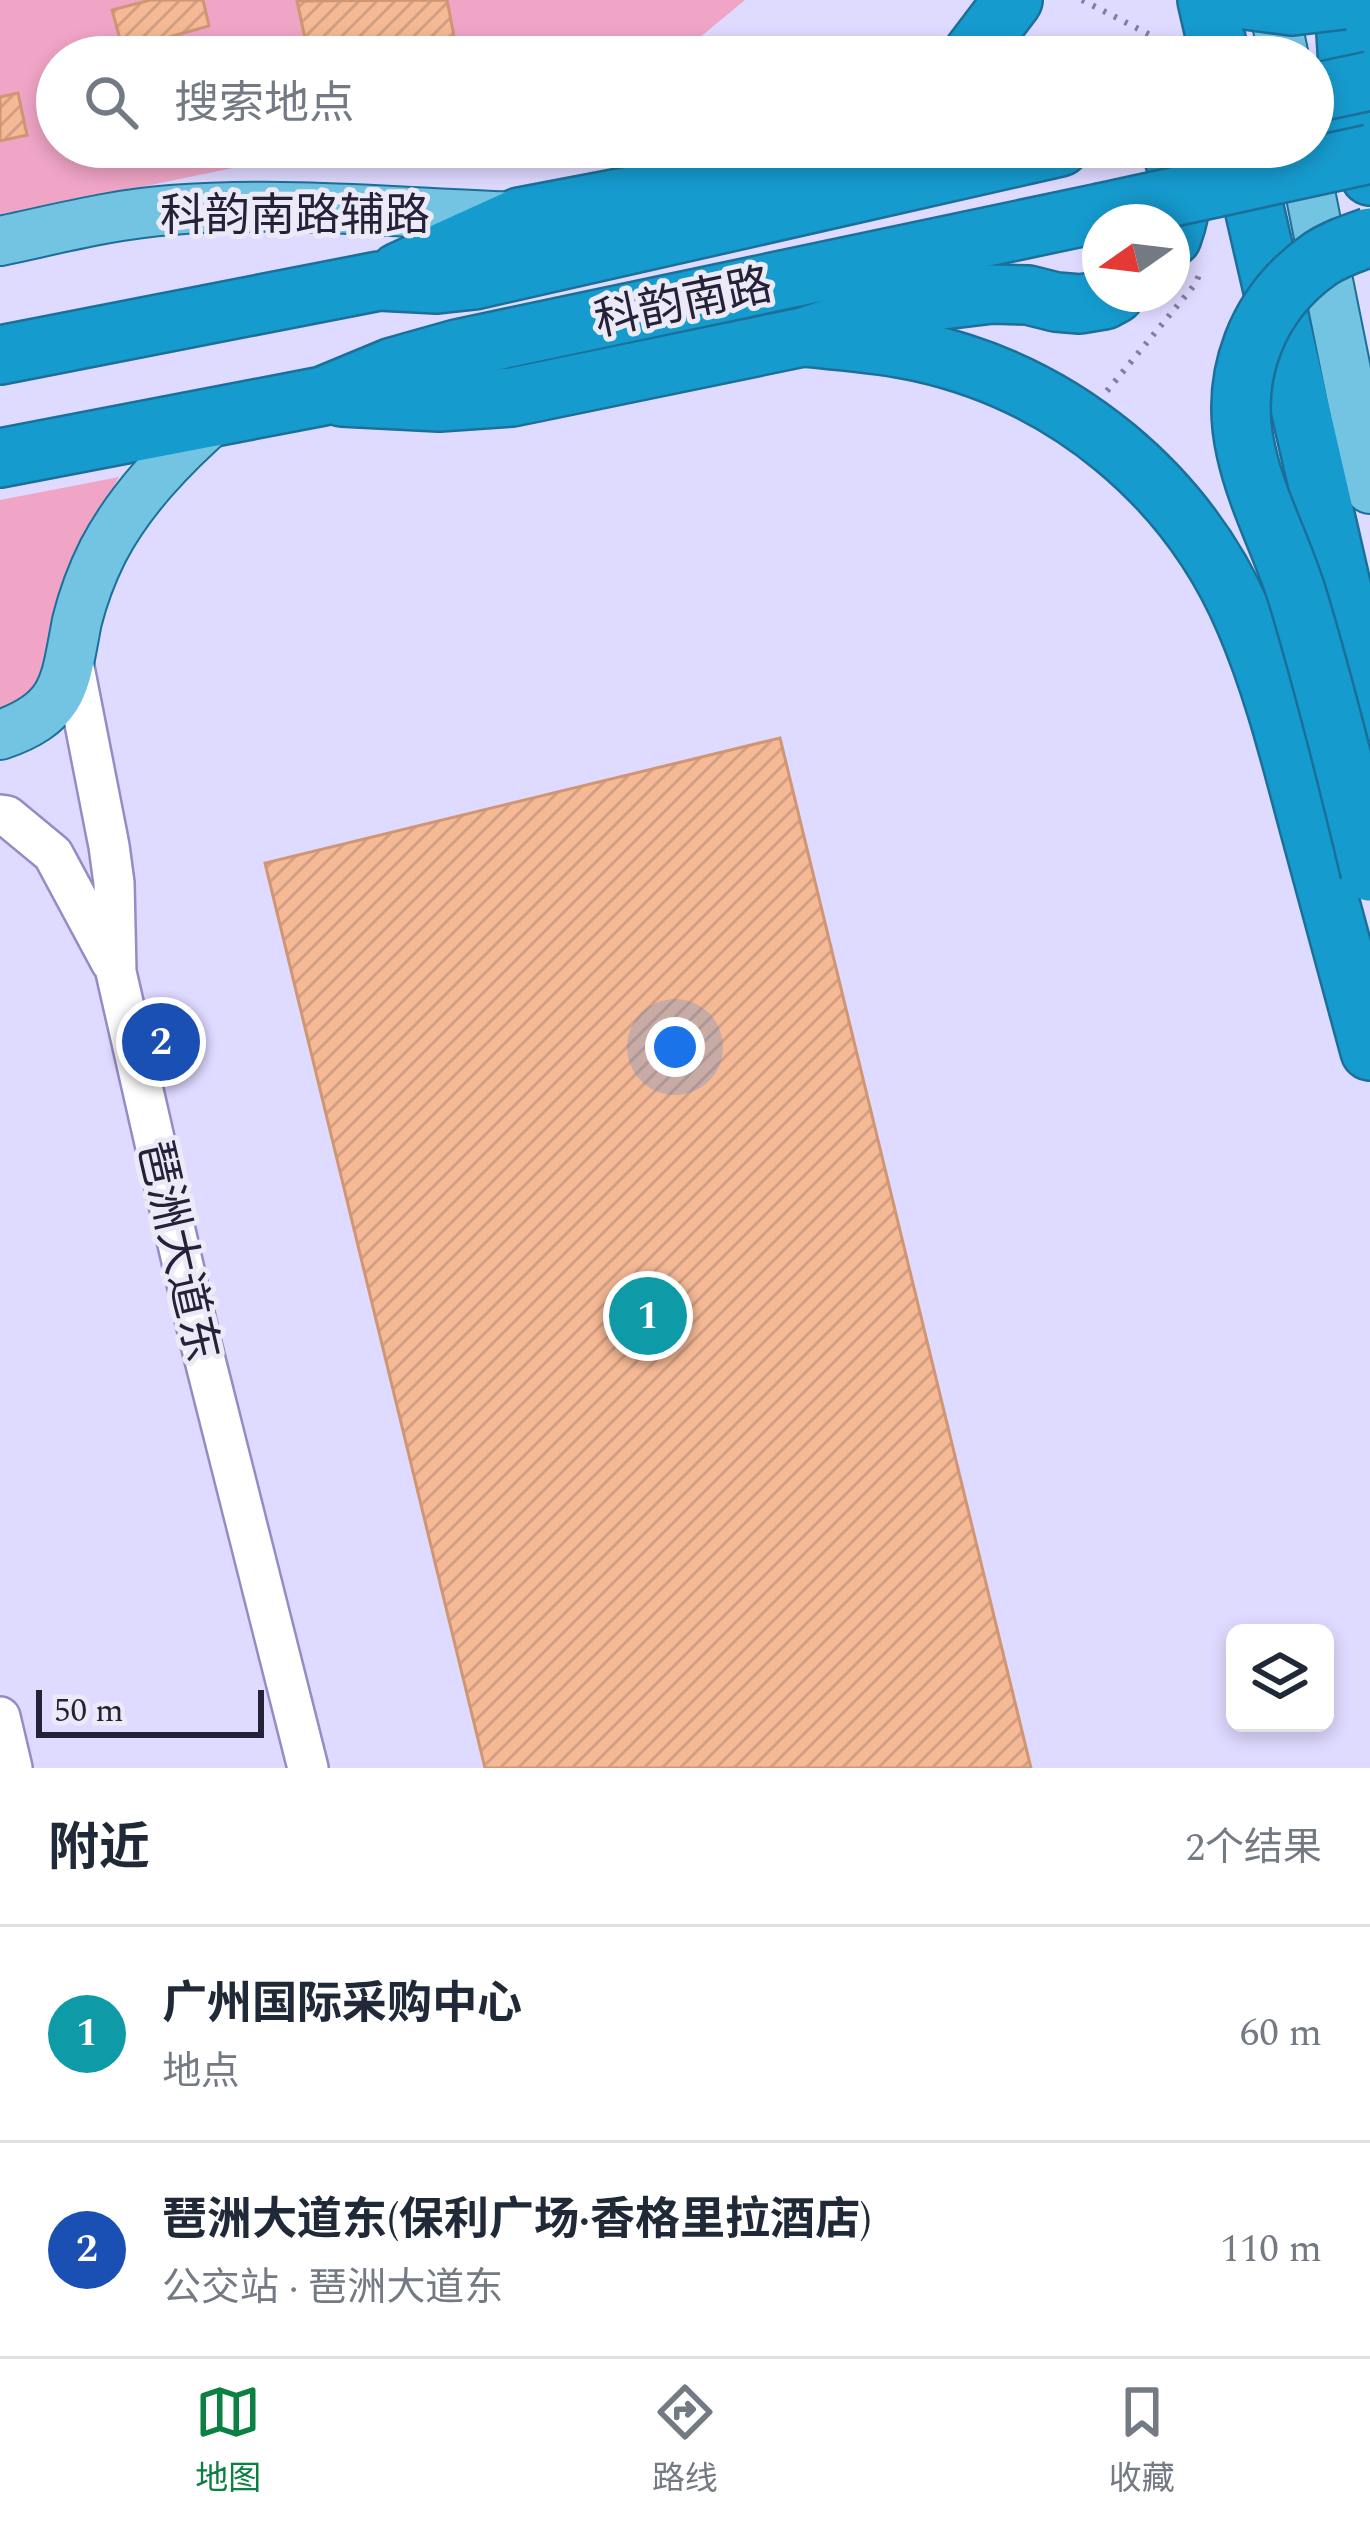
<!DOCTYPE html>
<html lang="zh">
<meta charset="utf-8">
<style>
:root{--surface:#fff;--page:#f2f2f3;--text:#1f2937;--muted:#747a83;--line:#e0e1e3;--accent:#0b8043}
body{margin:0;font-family:Spectral,"Noto Sans SC",serif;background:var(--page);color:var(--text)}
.controls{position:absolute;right:36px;bottom:36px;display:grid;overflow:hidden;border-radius:18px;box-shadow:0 6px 18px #0003}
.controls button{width:108px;height:108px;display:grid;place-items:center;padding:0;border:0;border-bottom:3px solid var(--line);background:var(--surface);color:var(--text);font:60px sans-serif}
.compass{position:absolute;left:1082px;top:204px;width:108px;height:108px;border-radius:50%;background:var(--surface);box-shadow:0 6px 18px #0003;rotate:256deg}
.scale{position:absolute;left:36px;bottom:30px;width:228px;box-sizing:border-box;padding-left:12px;border:6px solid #252138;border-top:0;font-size:33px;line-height:42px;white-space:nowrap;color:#252138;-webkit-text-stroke:9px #eceaf7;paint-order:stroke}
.you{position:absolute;left:675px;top:1047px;width:42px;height:42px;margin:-30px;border:9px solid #fff;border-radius:50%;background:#1a73e8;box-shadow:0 0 0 18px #1a73e833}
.badge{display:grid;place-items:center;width:78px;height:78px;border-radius:50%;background:var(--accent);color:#fff;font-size:39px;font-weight:700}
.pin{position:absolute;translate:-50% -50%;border:6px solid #fff;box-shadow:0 3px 12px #0006}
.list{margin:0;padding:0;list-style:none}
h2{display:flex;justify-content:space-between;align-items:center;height:156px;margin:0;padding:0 48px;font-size:51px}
h2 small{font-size:39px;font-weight:400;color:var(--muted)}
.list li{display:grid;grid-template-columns:78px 1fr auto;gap:36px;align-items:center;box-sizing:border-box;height:216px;padding:0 48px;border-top:3px solid var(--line)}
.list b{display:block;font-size:45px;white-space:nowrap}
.list p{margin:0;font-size:39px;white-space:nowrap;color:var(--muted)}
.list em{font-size:39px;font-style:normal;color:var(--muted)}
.icon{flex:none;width:66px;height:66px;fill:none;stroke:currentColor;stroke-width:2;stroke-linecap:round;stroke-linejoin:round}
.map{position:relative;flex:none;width:1370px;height:1768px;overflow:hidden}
.search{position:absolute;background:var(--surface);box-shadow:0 6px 18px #0003;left:36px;right:36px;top:36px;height:132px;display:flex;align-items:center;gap:30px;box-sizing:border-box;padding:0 42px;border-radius:66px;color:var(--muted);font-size:45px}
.sheet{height:588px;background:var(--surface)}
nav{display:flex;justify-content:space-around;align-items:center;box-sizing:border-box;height:168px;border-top:3px solid var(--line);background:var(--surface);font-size:33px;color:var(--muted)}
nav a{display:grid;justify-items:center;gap:6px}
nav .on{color:var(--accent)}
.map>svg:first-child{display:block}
</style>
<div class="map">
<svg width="1370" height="1768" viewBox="0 0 1370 1768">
<defs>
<pattern id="building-hatch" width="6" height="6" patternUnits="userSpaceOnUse" patternTransform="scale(3)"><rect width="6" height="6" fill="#f6b996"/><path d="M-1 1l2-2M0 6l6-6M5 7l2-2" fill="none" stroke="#d39f82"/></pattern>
</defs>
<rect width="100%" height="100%" fill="#dfdaff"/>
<g fill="#f0a5c6">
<path d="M 0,0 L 745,0 L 676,57 L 57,57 L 57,147 L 335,147 L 0,216 Z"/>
<path d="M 119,477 L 73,556 L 43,672 L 24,710 L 0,721 L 0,500 Z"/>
</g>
<g fill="url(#building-hatch)" stroke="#d09673" stroke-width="3">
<path d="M 150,0 L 203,0 L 209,26 L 123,50 L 112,10 Z"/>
<path d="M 447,0 L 458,57 L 309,57 L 297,1 Z"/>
<path d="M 18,93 L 27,135 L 0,141 L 0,97 Z"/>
<path d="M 780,738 L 1031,1768 L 485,1768 L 265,863 Z"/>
</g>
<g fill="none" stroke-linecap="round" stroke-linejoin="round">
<defs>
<g id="minor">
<path d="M 72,657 L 109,846 L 114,883 L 116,972 L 200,1340 L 308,1768"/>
<path d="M 0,815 L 7,816 L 53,854 L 111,962"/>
<path d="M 0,1717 L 12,1768"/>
</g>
<g id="major">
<path d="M 1272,0 L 1284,57"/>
<path d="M 1301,147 L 1370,489"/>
<path d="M 0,241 C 57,229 114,214 171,210 C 284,201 407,213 520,217"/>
<path d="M 0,735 C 67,712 65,682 77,621 C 83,597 92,573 103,551 C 130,499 173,455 217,416"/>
</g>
<g id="highway">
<path d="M 1207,0 L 1220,57"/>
<path d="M 1344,0 L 1351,116 L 1370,176"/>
<path d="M 970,57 L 1013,0"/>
<path d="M 1170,147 C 1184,184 1185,200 1172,237"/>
<path d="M 1240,147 L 1370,711"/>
<path d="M 399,272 L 520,217 L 751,173 L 867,147"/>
<path d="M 803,337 C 842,341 882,343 920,352 C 1065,384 1187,485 1245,621 C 1273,686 1290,755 1308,822 C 1329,898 1349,975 1370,1051"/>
<path d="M 0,355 L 379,281 L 437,284 L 474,280 L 1060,147"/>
<path d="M 342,397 L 439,402 L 512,397 L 803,337 L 861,318 L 926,302 L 992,294 L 1028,295 L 1056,302 L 1080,304 L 1104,300 L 1115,294"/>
<path d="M 0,458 L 323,396 L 393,367 L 457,349 L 1100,213"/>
</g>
</defs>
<use href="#minor" stroke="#958bc5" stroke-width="44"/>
<use href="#major" stroke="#1b709a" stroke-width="52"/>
<use href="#highway" stroke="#1b709a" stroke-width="62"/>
<g stroke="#827e9c" stroke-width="6" stroke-dasharray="3 9" stroke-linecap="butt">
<path d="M 1082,0 L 1162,41 L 1171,57"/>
<path d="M 1107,391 L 1196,283 L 1201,269"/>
</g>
<use href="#minor" stroke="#fff" stroke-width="39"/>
<use href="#major" stroke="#73c3e2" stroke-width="48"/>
<use href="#highway" stroke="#169bcf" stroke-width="57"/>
<defs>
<g id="highway-bridge">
<path d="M 1246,0 L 1292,6 L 1343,0"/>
<path d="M 1313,93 L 1370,81"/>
<path d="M 1100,213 L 1370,154"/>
<path d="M 1370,237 C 1353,243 1335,249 1320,259 C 1257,303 1229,376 1246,451 C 1257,502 1283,548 1298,598 C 1325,688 1348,780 1370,872"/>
</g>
</defs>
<use href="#highway-bridge" stroke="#1b709a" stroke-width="62" stroke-linecap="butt"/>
<path stroke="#827e9c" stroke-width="6" stroke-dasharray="3 9" stroke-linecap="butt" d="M 1236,57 L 1273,49"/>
<use href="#highway-bridge" stroke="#169bcf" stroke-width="57"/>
</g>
<g text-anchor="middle" stroke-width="10" stroke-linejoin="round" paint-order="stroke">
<g font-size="45" fill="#252138" stroke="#eceaf7">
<text x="295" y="230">科韵南路辅路</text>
<text transform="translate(683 301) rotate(-12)" y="16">科韵南路</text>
<text transform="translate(180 1251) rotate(77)" y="16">琶洲大道东</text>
</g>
</g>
</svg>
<div class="controls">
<button><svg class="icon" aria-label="layers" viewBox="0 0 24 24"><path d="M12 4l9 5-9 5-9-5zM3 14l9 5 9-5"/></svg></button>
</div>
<svg class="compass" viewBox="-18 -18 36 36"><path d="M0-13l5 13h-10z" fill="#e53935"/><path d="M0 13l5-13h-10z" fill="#747a83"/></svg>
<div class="scale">50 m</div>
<div class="you"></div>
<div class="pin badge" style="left:648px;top:1316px;background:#0f9aa8">1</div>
<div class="pin badge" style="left:161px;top:1042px;background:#1a4fb4">2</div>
<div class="search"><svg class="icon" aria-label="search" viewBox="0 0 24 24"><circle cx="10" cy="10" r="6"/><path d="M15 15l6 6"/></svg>搜索地点</div>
</div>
<section class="sheet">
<h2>附近<small>2个结果</small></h2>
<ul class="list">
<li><span class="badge" style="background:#0f9aa8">1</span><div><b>广州国际采购中心</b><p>地点</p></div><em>60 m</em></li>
<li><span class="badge" style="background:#1a4fb4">2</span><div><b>琶洲大道东(保利广场·香格里拉酒店)</b><p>公交站 · 琶洲大道东</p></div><em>110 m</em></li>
</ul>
</section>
<nav>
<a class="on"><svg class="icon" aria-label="map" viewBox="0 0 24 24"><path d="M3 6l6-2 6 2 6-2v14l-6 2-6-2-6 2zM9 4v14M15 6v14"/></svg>地图</a>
<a><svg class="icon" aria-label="directions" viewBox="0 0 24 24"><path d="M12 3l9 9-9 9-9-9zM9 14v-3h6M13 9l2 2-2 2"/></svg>路线</a>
<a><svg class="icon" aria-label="saved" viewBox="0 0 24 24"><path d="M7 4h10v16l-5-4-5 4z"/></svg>收藏</a>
</nav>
